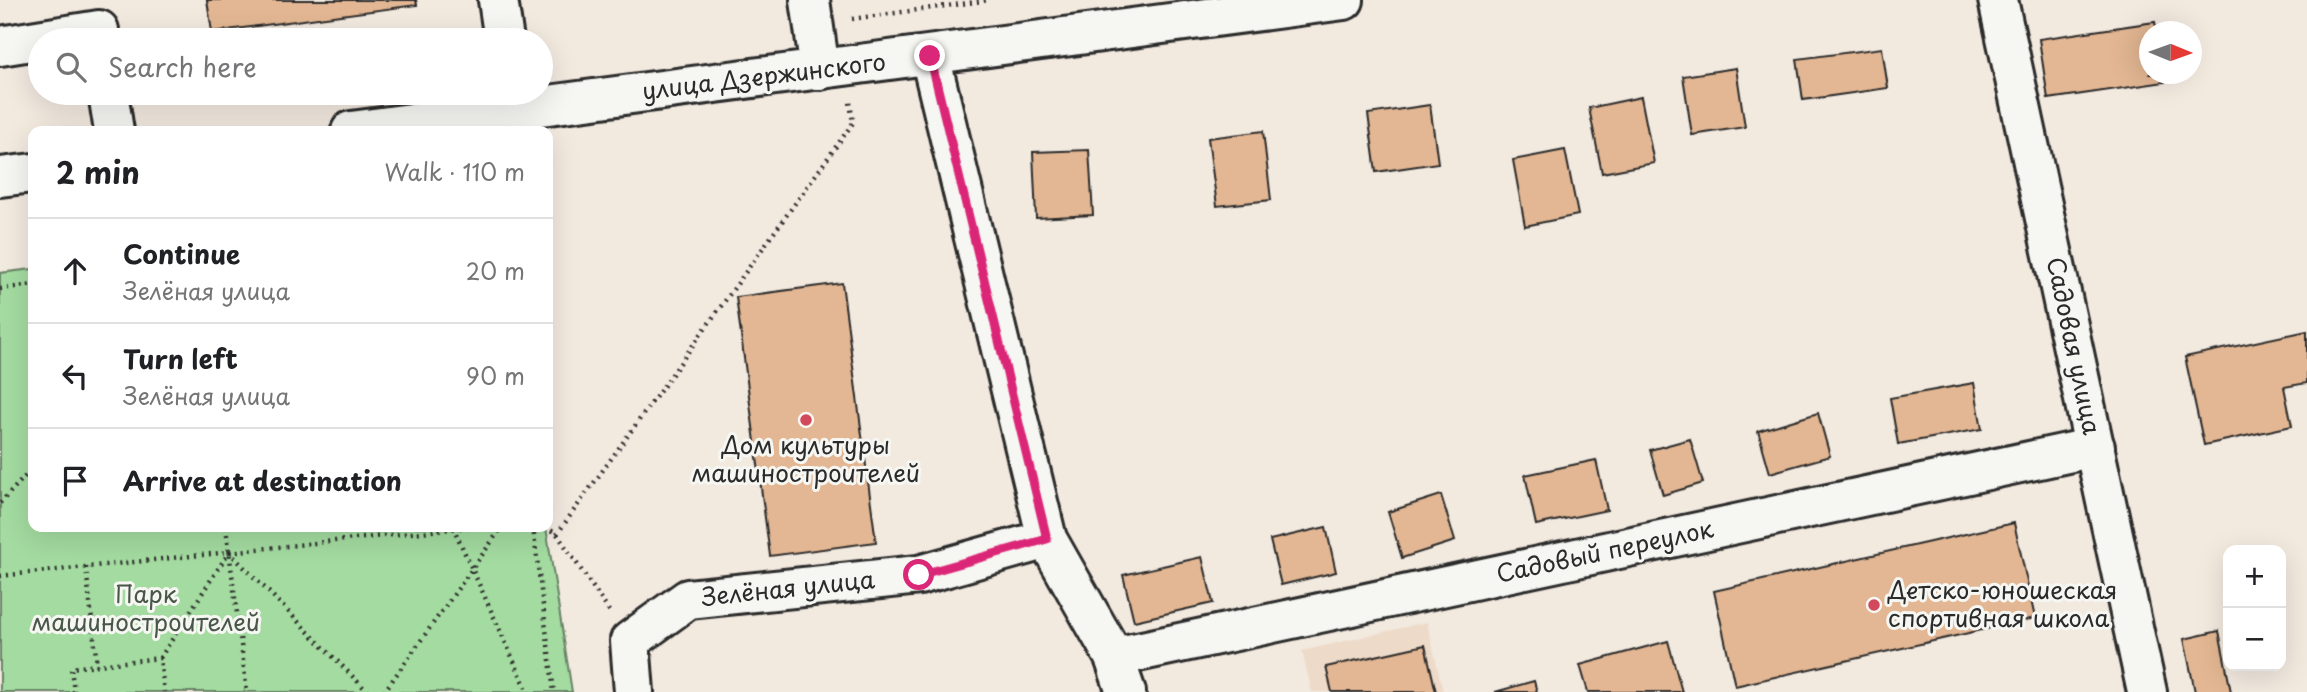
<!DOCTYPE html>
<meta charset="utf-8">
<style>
:root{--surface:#fff;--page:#f2f2f2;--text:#202124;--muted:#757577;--line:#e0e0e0}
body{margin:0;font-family:"Playpen Sans",sans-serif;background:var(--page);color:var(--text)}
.controls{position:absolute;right:21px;bottom:21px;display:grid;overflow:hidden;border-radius:14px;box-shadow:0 7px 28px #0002}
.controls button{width:63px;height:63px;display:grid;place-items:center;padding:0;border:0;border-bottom:2px solid var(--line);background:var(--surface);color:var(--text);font:35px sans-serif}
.compass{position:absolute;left:2139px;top:21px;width:63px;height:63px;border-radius:50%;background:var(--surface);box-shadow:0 7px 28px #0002;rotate:91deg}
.stop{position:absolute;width:21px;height:21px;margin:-16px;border:5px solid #db2777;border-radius:50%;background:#fff}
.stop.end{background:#db2777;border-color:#fff;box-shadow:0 2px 7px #0008}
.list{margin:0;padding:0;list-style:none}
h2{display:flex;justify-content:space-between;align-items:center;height:91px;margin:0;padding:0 28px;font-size:30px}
h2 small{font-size:23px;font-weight:400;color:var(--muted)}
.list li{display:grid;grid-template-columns:46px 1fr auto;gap:21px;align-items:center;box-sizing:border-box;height:105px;padding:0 28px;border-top:2px solid var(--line)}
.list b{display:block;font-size:26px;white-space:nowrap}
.list p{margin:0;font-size:23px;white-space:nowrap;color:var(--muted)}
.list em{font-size:23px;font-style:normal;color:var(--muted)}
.icon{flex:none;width:38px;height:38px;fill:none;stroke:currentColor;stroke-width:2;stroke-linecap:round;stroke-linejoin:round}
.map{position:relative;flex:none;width:2307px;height:692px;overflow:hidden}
.search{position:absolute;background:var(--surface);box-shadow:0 7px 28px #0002;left:28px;top:28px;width:525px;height:77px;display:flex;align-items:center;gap:18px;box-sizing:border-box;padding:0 24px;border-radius:38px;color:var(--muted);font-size:26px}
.panel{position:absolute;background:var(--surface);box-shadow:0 7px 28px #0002;left:28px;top:126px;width:525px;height:406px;border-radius:14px}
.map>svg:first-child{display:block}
</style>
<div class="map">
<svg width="2307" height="692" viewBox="0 0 2307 692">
<rect width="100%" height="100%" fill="#f2e9df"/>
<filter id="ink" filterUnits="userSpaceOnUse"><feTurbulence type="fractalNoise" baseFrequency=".0143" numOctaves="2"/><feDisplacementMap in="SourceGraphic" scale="14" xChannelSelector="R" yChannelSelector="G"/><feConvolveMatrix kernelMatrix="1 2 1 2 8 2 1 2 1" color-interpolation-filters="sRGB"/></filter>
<g filter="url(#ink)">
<path fill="#eedac8" d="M 1427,622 L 1443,692 L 1312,692 L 1302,651 Z"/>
<path fill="#a3dba0" stroke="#678366" stroke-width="2" d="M 33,269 L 33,527 L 546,527 L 572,692 L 0,692 L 0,273 Z"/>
<g fill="#e3b793" stroke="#2b2b2b" stroke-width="2">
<path d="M 207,0 L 416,0 L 417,5 L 212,32 Z"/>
<path d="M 2155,22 L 2157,32 L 2150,32 L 2150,74 L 2163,74 L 2165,82 L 2048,99 L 2039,39 Z"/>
<path d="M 1882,48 L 1888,88 L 1803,100 L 1797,59 Z"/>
<path d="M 1736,68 L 1745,127 L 1692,135 L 1683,76 Z"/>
<path d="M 1641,97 L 1654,163 L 1602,173 L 1589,108 Z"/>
<path d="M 1430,105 L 1438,163 L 1376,172 L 1368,114 Z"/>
<path d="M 1263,131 L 1271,200 L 1217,206 L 1208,138 Z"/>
<path d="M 1089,150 L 1093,215 L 1036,218 L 1033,152 Z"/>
<path d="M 1565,150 L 1578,215 L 1525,226 L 1513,160 Z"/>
<path d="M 842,283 L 876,542 L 770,556 L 736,297 Z"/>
<path d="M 2307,331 L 2307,383 L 2284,387 L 2292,426 L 2204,445 L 2185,357 Z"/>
<path d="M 1974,383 L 1982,429 L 1898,444 L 1890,398 Z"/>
<path d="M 1818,413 L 1830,456 L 1770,473 L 1758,431 Z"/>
<path d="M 1690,439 L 1703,483 L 1663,495 L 1650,450 Z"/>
<path d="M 1596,460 L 1607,510 L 1536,525 L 1525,475 Z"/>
<path d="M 1441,495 L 1455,541 L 1402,558 L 1388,512 Z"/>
<path d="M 2014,523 L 2035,618 L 1735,686 L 1714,591 Z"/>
<path d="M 1326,527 L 1336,572 L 1281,585 L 1270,540 Z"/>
<path d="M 1202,557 L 1213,603 L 1134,621 L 1123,575 Z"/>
<path d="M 2219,631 L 2231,692 L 2195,692 L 2184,639 Z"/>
<path d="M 1668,641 L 1682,692 L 1588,692 L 1580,665 Z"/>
<path d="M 1425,645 L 1436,692 L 1332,692 L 1326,667 Z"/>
<path d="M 1534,681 L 1537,692 L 1495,692 Z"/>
</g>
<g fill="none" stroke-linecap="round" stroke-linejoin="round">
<defs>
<g id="minor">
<path d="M 498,0 L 504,40"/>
<path d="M 810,0 L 820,70"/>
<path d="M 1998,0 L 2147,692"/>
<path d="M 0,46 L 99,30"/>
<path d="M 930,56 L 1047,539 L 1114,657 L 1126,692"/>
<path d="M 108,93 L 114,131"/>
<path d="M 351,131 L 1344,0"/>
<path d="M 0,177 L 33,173"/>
<path d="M 1114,657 L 2095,447"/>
<path d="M 634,692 L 630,641 L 688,599 L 919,575 L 1047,539"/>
</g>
</defs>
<use href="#minor" stroke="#2b2b2b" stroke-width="44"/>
<g stroke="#2b2b2b" stroke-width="4.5" stroke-dasharray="2 5" stroke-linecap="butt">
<path d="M 852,19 L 990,0"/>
<path d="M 0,289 L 33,285"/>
<path d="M 0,503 L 33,468"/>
<path d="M 226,527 L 247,692"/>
<path d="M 453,527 L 528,692"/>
<path d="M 533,527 L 554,692"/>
<path d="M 545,527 L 557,534 L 609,611"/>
<path d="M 557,534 L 853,123 L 850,102"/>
<path d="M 86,567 L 97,665"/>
<path d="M 0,576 L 469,527"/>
<path d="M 160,658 L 229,552 L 368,692"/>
<path d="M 74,692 L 71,668 L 160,658 L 164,692"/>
<path d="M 384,692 L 502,527"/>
</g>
<use href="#minor" stroke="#f6f6f2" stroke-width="38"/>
</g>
</g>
<g fill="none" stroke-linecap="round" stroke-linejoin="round" filter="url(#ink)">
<path stroke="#db2777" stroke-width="9" d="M 919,575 L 1047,539 L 930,56"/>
</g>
<g fill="#d1495b" stroke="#f6f6f2" stroke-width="2.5">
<circle cx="806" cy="420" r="7"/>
<circle cx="1874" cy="605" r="7"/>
</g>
<g text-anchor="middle" stroke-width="6" stroke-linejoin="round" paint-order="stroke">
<g font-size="24" fill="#2b2b2b" stroke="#f6f6f2">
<text transform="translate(764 77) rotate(-7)" y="8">улица Дзержинского</text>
<text transform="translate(2073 346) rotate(78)" y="8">Садовая улица</text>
<text transform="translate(1605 552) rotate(-12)" y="8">Садовый переулок</text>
<text transform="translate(788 589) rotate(-6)" y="8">Зелёная улица</text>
</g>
<g font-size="24" fill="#2b2b2b" stroke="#f6f6f2">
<text x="806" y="454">Дом культуры<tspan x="806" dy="28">машиностроителей</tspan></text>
<text x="1888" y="599" text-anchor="start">Детско-юношеская<tspan x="1888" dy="28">спортивная школа</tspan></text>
</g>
<g font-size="24" fill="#495748" stroke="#f6f6f2">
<text x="146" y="603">Парк<tspan x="146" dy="28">машиностроителей</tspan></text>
</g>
</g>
</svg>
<div class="controls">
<button>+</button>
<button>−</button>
</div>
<svg class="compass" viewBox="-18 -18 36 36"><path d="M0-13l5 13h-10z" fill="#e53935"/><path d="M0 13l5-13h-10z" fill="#757577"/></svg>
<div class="stop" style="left:919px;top:575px"></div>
<div class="stop end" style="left:930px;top:56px"></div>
<div class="search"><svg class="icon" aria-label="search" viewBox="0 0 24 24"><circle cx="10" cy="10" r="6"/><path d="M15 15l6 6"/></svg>Search here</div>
<section class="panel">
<h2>2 min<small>Walk · 110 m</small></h2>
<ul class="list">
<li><svg class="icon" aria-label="ahead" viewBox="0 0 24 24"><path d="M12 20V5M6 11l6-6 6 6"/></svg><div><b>Continue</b><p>Зелёная улица</p></div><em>20 m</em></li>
<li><svg class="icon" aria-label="left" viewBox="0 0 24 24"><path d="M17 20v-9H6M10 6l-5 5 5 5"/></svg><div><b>Turn left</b><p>Зелёная улица</p></div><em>90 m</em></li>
<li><svg class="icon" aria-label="arrive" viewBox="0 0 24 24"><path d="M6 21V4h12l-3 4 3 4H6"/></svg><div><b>Arrive at destination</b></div></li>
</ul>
</section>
</div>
